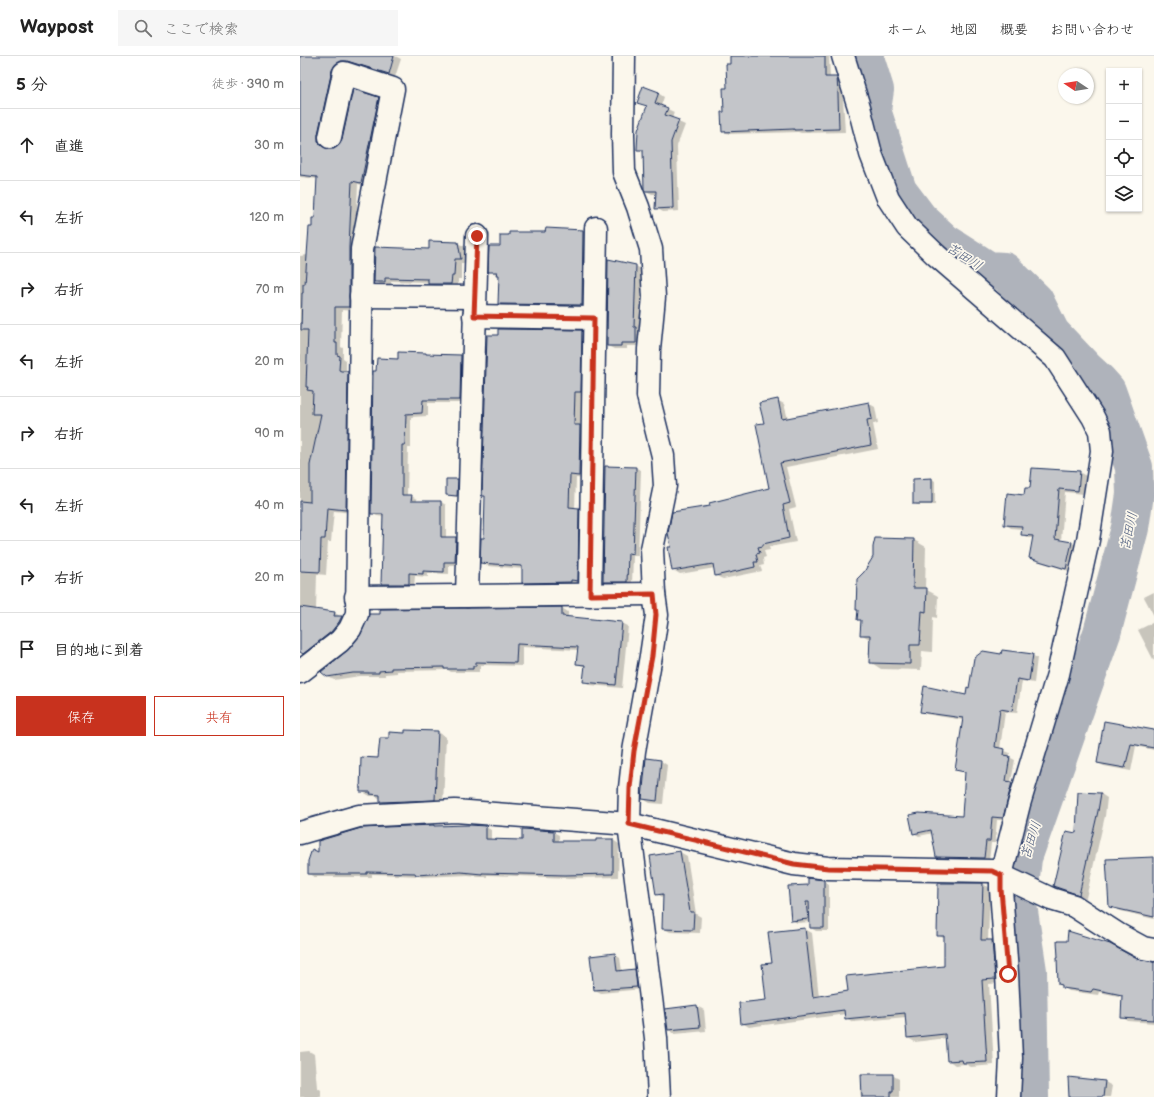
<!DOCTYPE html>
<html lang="ja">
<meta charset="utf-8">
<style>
:root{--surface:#fff;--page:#f6f6f6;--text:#222;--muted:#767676;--line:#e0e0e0;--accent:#c8321e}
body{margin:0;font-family:"Balsamiq Sans","Klee One",sans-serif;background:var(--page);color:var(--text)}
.controls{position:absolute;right:12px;top:12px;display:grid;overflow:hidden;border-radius:0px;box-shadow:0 1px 3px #0004}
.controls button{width:36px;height:36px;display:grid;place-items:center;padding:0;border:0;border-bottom:1px solid var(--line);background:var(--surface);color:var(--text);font:20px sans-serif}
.compass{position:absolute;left:758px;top:12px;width:36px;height:36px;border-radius:50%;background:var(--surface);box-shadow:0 1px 3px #0004;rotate:282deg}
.stop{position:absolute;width:12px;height:12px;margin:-9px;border:3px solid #c8321e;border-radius:50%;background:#fff}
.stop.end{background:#c8321e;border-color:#fff;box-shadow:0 1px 4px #0008}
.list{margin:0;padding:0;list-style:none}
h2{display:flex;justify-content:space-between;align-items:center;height:52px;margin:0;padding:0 16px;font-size:17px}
h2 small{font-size:13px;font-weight:400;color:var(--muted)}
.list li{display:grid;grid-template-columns:26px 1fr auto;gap:12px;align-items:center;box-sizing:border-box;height:72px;padding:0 16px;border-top:1px solid var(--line)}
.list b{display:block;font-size:15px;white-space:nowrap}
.list em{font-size:13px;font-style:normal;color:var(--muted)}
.actions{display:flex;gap:8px;padding:12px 16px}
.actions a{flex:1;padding:9px 0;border:1px solid var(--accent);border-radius:0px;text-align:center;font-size:14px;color:var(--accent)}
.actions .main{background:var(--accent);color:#fff}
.icon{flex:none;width:22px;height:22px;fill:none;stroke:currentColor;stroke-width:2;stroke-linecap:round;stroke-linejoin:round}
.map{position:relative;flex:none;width:854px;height:1041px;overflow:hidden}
header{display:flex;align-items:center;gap:24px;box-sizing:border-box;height:56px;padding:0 20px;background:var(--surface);border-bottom:1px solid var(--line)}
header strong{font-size:19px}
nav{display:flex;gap:22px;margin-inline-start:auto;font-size:14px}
.search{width:280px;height:36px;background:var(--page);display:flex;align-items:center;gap:10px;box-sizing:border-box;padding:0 14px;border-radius:0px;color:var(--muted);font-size:15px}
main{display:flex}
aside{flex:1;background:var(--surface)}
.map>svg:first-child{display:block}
</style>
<header>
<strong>Waypost</strong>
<div class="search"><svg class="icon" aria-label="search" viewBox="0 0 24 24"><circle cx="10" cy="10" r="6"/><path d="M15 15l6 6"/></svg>ここで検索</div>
<nav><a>ホーム</a><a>地図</a><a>概要</a><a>お問い合わせ</a></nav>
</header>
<main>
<aside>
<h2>5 分<small>徒歩 · 390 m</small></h2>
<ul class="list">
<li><svg class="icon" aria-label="ahead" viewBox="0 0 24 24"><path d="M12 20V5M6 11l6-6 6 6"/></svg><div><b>直進</b></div><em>30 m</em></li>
<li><svg class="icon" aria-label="left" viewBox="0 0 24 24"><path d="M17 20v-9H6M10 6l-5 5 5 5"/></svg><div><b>左折</b></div><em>120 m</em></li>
<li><svg class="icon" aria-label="right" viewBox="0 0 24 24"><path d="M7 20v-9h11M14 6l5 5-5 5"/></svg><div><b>右折</b></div><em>70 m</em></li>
<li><svg class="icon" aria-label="left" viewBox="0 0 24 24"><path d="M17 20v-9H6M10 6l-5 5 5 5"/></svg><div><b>左折</b></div><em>20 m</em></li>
<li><svg class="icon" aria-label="right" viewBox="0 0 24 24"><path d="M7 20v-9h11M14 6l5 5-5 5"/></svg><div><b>右折</b></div><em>90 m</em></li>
<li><svg class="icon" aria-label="left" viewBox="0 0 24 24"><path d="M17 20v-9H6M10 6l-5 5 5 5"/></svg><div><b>左折</b></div><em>40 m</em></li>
<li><svg class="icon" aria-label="right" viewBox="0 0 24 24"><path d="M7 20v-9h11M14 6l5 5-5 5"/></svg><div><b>右折</b></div><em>20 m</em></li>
<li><svg class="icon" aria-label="arrive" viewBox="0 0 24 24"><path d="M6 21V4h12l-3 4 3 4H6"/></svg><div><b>目的地に到着</b></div></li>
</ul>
<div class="actions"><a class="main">保存</a><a>共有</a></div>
</aside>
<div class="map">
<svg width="854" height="1041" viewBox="0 0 854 1041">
<rect width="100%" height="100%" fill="#fbf7ec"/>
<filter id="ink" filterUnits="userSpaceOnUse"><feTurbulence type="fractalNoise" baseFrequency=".025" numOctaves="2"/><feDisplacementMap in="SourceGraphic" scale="8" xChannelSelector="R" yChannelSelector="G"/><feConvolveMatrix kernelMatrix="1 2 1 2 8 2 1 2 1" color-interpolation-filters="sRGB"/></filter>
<g filter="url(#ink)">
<g fill="#0003">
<path d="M 0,0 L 95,0 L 101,3 L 95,21 L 55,8 L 48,8 L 24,90 L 28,94 L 34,94 L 40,90 L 78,42 L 85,46 L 67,130 L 58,128 L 55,195 L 55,255 L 42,254 L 41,291 L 43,292 L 43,302 L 46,304 L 46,316 L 54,320 L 52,457 L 34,455 L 31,486 L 28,486 L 26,519 L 17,518 L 16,554 L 35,557 L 48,565 L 10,601 L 0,594 L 0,200 L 7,199 L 16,164 L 18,123 L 0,121 Z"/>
<path d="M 431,0 L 529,0 L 530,22 L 536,22 L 542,25 L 545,76 L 501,77 L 498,76 L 429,78 L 423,75 L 431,9 Z"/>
<path d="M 358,37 L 364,41 L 361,50 L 374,56 L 372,63 L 385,69 L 377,90 L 379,155 L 363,156 L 356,152 L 357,138 L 352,138 L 346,135 L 344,97 L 338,93 L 348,51 L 339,46 Z"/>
<path d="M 247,173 L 283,175 L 290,178 L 288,252 L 206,251 L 199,247 L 200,220 L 190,215 L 201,191 L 246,177 Z"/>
<path d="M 157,187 L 164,190 L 167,207 L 161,207 L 161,223 L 158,223 L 158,231 L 135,231 L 129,228 L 129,226 L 91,225 L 91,229 L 82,229 L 75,225 L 130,194 Z"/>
<path d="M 336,210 L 342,214 L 340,274 L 342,290 L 327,290 L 327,293 L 314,293 L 308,290 Z"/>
<path d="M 282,275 L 288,279 L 287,339 L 281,339 L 280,370 L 286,373 L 285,423 L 276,422 L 275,453 L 279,453 L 285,456 L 284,528 L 277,527 L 276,529 L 229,530 L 223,526 L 223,513 L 188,510 L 181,507 L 185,484 L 186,441 L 183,440 Z"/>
<path d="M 99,297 L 126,298 L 129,300 L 161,300 L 166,303 L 165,347 L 128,347 L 128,360 L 111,361 L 111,392 L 108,392 L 107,440 L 111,440 L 117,443 L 117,446 L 141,446 L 146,449 L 146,482 L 156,482 L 161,486 L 161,509 L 149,509 L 149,518 L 128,517 L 128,521 L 115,520 L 114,531 L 87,531 L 82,528 L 84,461 L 77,460 L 72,457 Z"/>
<path d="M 477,344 L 484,348 L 488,363 L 568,347 L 575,351 L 578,367 L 573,368 L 578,393 L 486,411 L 496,451 L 489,453 L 496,486 L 469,491 L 470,494 L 464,495 L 466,501 L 463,502 L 464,509 L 460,510 L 462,515 L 423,523 L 416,520 L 415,512 L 380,518 L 373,514 L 372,493 L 411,451 L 470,433 L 465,367 Z"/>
<path d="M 336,412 L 341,414 L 338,500 L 333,500 L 332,528 L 309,528 L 304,525 Z"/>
<path d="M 779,416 L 786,420 L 784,438 L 765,436 L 761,485 L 772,487 L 778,490 L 772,516 L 737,505 L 730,501 L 733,482 L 728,482 L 722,478 L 722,473 L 711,472 L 705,468 L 731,434 Z"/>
<path d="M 632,423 L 635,425 L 635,449 L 617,449 L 614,447 Z"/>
<path d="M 157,424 L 161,426 L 160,441 L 150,440 L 147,439 Z"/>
<path d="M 575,483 L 614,484 L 626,491 L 625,533 L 638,540 L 637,562 L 633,561 L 632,596 L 622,595 L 621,614 L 581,613 L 570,606 L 571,584 L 561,578 L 562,565 L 558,563 L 559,554 L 557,553 L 564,517 L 574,502 Z"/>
<path d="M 854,536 L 854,560 L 844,541 Z"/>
<path d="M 262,552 L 268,556 L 268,562 L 322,567 L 328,570 L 322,632 L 290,629 L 284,625 L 286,611 L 277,608 L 279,594 L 222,591 L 222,610 L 181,609 L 181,613 L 179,613 L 179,616 L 151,616 L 148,614 L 97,615 L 97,617 L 85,618 L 85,620 L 60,620 L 34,624 L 28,621 L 81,559 L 81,554 Z"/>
<path d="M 854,566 L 854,605 L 838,574 Z"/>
<path d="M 702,599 L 732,599 L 737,602 L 734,627 L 722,625 L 717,657 L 705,656 L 700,693 L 710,697 L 709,701 L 715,704 L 711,726 L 717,730 L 708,764 L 697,764 L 695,787 L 691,787 L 689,805 L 642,804 L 637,801 L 633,777 L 619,780 L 614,777 L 663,762 L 666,717 L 656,714 L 663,664 L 626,658 L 621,655 L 667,641 L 670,633 Z"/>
<path d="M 805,666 L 854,675 L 854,694 L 836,690 L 831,715 L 804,710 L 798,707 Z"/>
<path d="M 138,676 L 146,681 L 143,748 L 90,751 L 81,746 L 81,743 L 75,740 L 70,740 L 61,735 L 90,683 L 106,678 Z"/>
<path d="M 361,705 L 367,709 L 363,748 L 350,747 L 343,743 Z"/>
<path d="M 801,738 L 807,742 L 805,760 L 786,842 L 761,834 L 755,830 L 777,778 Z"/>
<path d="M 135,771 L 186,771 L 191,774 L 191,784 L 223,785 L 253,776 L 259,779 L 259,786 L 297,786 L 297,784 L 313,784 L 319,788 L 318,821 L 271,822 L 187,819 L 187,821 L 168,819 L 122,821 L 119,820 L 72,818 L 72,821 L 14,821 L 9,818 L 19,797 Z"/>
<path d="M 380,796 L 387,800 L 396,858 L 401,861 L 400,877 L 370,876 L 363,872 L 364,842 L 357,838 L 351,801 Z"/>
<path d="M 854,801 L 854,863 L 817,854 L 810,850 Z"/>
<path d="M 509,823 L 524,825 L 529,828 L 529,875 L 516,875 L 511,872 L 511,866 L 497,867 L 492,864 L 509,829 Z"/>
<path d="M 683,828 L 690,832 L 688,885 L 692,885 L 699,890 L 702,927 L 689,928 L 694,1009 L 671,1011 L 665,1008 L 655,1009 L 648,1004 L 646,982 L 615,986 L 608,982 L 606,961 L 553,966 L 546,962 L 546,958 L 449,971 L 442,967 L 467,944 L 473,908 L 505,873 L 512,877 L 519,941 L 549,936 L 645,911 L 645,883 L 638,879 Z"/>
<path d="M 314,898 L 320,902 L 322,915 L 334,914 L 340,917 L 342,933 L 301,937 L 295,934 Z"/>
<path d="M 840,905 L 854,907 L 854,967 L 828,965 L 822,961 L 823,941 L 799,936 L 798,939 L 769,935 L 759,928 Z"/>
<path d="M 397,950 L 404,954 L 406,975 L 375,978 L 369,974 Z"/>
<path d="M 9,995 L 14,998 L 17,1031 L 21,1034 L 21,1041 L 0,1041 L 0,996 Z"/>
<path d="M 592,1019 L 599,1023 L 599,1041 L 561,1041 L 560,1034 Z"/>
<path d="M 769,1022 L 805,1026 L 812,1030 L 810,1041 L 770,1041 Z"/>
</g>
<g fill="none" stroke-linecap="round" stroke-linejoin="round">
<path stroke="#afb3bb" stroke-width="38" d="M 566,0 L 566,5 L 575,34 L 572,54 L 598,135 L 619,163 L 644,186 L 688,214 L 704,215 L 735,245 L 751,277 L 786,314 L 798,325 L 807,335 L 834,411 L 835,438 L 830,472 L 802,577 L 723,802 L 718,849 L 728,915 L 730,1041"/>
</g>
<g fill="#c3c5c9" stroke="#1b2f5e">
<path d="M 0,0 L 94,0 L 89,18 L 47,5 L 41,5 L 35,9 L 32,14 L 18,78 L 18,85 L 22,90 L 28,93 L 34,93 L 39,89 L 42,84 L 53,33 L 79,41 L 61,127 L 52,125 L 49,191 L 49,251 L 35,251 L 35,287 L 37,287 L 37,299 L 40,300 L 39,314 L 41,315 L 48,315 L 46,454 L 27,452 L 25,483 L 21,483 L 20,516 L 0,515 L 0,445 L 10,446 L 10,409 L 21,358 L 12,358 L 13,335 L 7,334 L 8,331 L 6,331 L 8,274 L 1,274 L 2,237 L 3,237 L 3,228 L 5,228 L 9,171 L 12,171 L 12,162 L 15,162 L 17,121 L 0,119 Z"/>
<path d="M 430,0 L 525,0 L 525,21 L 537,21 L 538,39 L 539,73 L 494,74 L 494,73 L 422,76 L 421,56 L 424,56 L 423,32 L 427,32 L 426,8 L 430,8 Z"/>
<path d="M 343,30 L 359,36 L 355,47 L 368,52 L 365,59 L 379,64 L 371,86 L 373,152 L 355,153 L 356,135 L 345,135 L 344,133 L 343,94 L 337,94 L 338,74 L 347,50 L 337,47 Z"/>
<path d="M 246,172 L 283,174 L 282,249 L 198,248 L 199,219 L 196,219 L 197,216 L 188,216 L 189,190 L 200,190 L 200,179 L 209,179 L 209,176 L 245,176 Z"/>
<path d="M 129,185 L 158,186 L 161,203 L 155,203 L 154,220 L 152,220 L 151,228 L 128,228 L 128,223 L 85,222 L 85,226 L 74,226 L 75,191 L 129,193 Z"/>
<path d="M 308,203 L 336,209 L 334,271 L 336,271 L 336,287 L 321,287 L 321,290 L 307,290 Z"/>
<path d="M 198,273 L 282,274 L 281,336 L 275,336 L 274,369 L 280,369 L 279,420 L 270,419 L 269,451 L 279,452 L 278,525 L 271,524 L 271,526 L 222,527 L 222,510 L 180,507 L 181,482 L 184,482 L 185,440 L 182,440 L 187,279 L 198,279 Z"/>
<path d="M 98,296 L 126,297 L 126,298 L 161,299 L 160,344 L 123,344 L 122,357 L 106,358 L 105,389 L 102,389 L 102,439 L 112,439 L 111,445 L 141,445 L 141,481 L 156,481 L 155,506 L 144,506 L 144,516 L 123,515 L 123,518 L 109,517 L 109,528 L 81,528 L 83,458 L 71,458 L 73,315 L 76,315 L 77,302 L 98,303 Z"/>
<path d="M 478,343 L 482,363 L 569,346 L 572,363 L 567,364 L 571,389 L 480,407 L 490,447 L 483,449 L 489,482 L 463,488 L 463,490 L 458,491 L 460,497 L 456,498 L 458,506 L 454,506 L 455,511 L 415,520 L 413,508 L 372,515 L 368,491 L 371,491 L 368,477 L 372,456 L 410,450 L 409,447 L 469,432 L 456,368 L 464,367 L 459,347 Z"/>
<path d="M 305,410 L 336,411 L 333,498 L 328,497 L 327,526 L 303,526 Z"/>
<path d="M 732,412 L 780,415 L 778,435 L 759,433 L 755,483 L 772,486 L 766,513 L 729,502 L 733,480 L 721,479 L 722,470 L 704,469 L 707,437 L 724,439 L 725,432 L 730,432 Z"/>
<path d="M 632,422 L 632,448 L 613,448 L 613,423 Z"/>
<path d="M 146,423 L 158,423 L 157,440 L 146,439 Z"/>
<path d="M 575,482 L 614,483 L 613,532 L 627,532 L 626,556 L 622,555 L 620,589 L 610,589 L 610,608 L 569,607 L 570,579 L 560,579 L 561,564 L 557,564 L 558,554 L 556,554 L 557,523 L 564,516 L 573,501 L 573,491 Z"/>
<path d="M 0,551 L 35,556 L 34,560 L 42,560 L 39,566 L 31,576 L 3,598 L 0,596 Z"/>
<path d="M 262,551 L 262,560 L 322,566 L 316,629 L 283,626 L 285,609 L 276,608 L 278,591 L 217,588 L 216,607 L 176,606 L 176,610 L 173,610 L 173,613 L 144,613 L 144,611 L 91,612 L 91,614 L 79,615 L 79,617 L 53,617 L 27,621 L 21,616 L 49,593 L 61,578 L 69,558 L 80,558 L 80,553 Z"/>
<path d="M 702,594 L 733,598 L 729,625 L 717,623 L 712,655 L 700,653 L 695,691 L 705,693 L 704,699 L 710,700 L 706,725 L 712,726 L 703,762 L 692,761 L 690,785 L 686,785 L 684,802 L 636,801 L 631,774 L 613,778 L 609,759 L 619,757 L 662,760 L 665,716 L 655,714 L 663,662 L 620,656 L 624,630 L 666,639 L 667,631 L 669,632 L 674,602 L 683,595 L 701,598 Z"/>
<path d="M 804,665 L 854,674 L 854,692 L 831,688 L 825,712 L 797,707 Z"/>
<path d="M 105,674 L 138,675 L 135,744 L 80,746 L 80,739 L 70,738 L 71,736 L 60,736 L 61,701 L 78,702 L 80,682 L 89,682 L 89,676 L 105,677 Z"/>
<path d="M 346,702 L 361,704 L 357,745 L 342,743 Z"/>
<path d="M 778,736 L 801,737 L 798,755 L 779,839 L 753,830 L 766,775 L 776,777 Z"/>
<path d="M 134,769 L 134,770 L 169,769 L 186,770 L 186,783 L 222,784 L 222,773 L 254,775 L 254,785 L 296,785 L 296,783 L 313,783 L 313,818 L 265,819 L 182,817 L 182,818 L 161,816 L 116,819 L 115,817 L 67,816 L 67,818 L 8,818 L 8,805 L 12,793 L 18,796 L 18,785 L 61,772 Z"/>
<path d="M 380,795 L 390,856 L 394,856 L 393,874 L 362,873 L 363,838 L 356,839 L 350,800 Z"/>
<path d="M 854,801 L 854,861 L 809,851 L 806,803 Z"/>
<path d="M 508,822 L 524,824 L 524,872 L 510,872 L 509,846 L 506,846 L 508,863 L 491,865 L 488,830 L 508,829 Z"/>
<path d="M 638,827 L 683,827 L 681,884 L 692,884 L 695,923 L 682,924 L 687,1006 L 663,1007 L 662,1004 L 647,1005 L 645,978 L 607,982 L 605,957 L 545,963 L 544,954 L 441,968 L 439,947 L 466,944 L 462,908 L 472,907 L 468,876 L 505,872 L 513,941 L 548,935 L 546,920 L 644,910 L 644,880 L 637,880 Z"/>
<path d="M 768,875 L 810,888 L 837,903 L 854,906 L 854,964 L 821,962 L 822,939 L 793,933 L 791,936 L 762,932 L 762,929 L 758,928 L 757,901 L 758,901 L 757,885 L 767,885 Z"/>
<path d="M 315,897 L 317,915 L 335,913 L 337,931 L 294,934 L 290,900 Z"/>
<path d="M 397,949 L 400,971 L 368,974 L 365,953 Z"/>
<path d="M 561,1018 L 593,1018 L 593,1035 L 591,1035 L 591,1041 L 562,1041 Z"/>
<path d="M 768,1021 L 805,1025 L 803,1041 L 769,1041 Z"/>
</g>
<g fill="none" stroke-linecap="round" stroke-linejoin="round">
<defs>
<g id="minor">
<path d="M 324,0 L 323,78 L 324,116 L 338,151 L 351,193 L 354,241 L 349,293 L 348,340 L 363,400 L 365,430 L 352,493 L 354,538 L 357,559 L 351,600 L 334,695 L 330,732 L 329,768 L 356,982 L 359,1041"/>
<path d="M 543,0 L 559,51 L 571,98 L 588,142 L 607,171 L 636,199 L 755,302 L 793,361 L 800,375 L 802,395 L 788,484 L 758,618 L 719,748 L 701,819 L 701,833 L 707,918 L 711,1002 L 709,1041"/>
<path d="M 61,240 L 174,241"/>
<path d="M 174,260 L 294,262"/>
<path d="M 290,539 L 296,172"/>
<path d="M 167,540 L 177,180"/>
<path d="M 56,541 L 354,538"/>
<path d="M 0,616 L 40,585 L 50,573 L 57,558 L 62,193 L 93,33 L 44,17 L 30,81"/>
<path d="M 0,777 L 59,760 L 155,755 L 329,768 L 494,808 L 528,812 L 692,815 L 751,843 L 774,850 L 819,879 L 843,892 L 854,894"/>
</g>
</defs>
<use href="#minor" stroke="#1b2f5e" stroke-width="25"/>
<use href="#minor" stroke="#fbf7ec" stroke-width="22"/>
</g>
</g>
<g fill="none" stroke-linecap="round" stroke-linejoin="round" filter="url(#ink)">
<path stroke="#c8321e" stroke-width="5" d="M 177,180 L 174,260 L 294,262 L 290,539 L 354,538 L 356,559 L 352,600 L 334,695 L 330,732 L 329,768 L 494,808 L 528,812 L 692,815 L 701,819 L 701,833 L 708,918"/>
</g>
<g text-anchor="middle" stroke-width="3.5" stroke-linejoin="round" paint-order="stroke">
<g font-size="13" font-style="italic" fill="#47577a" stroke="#fbf7ec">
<text transform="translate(665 200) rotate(32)" y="5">苫田川</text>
<text transform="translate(828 475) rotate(-78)" y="5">苫田川</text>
<text transform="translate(730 784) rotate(-72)" y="5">苫田川</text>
</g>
</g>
</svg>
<div class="controls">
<button>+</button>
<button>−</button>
<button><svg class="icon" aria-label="locate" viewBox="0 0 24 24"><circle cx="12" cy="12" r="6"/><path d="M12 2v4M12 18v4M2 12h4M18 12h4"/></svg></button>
<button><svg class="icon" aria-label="layers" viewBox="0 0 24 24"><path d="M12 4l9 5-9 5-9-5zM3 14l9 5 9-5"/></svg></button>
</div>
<svg class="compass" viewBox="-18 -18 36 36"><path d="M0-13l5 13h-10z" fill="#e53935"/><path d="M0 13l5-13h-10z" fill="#767676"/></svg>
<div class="stop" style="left:708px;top:918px"></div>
<div class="stop end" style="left:177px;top:180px"></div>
</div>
</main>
